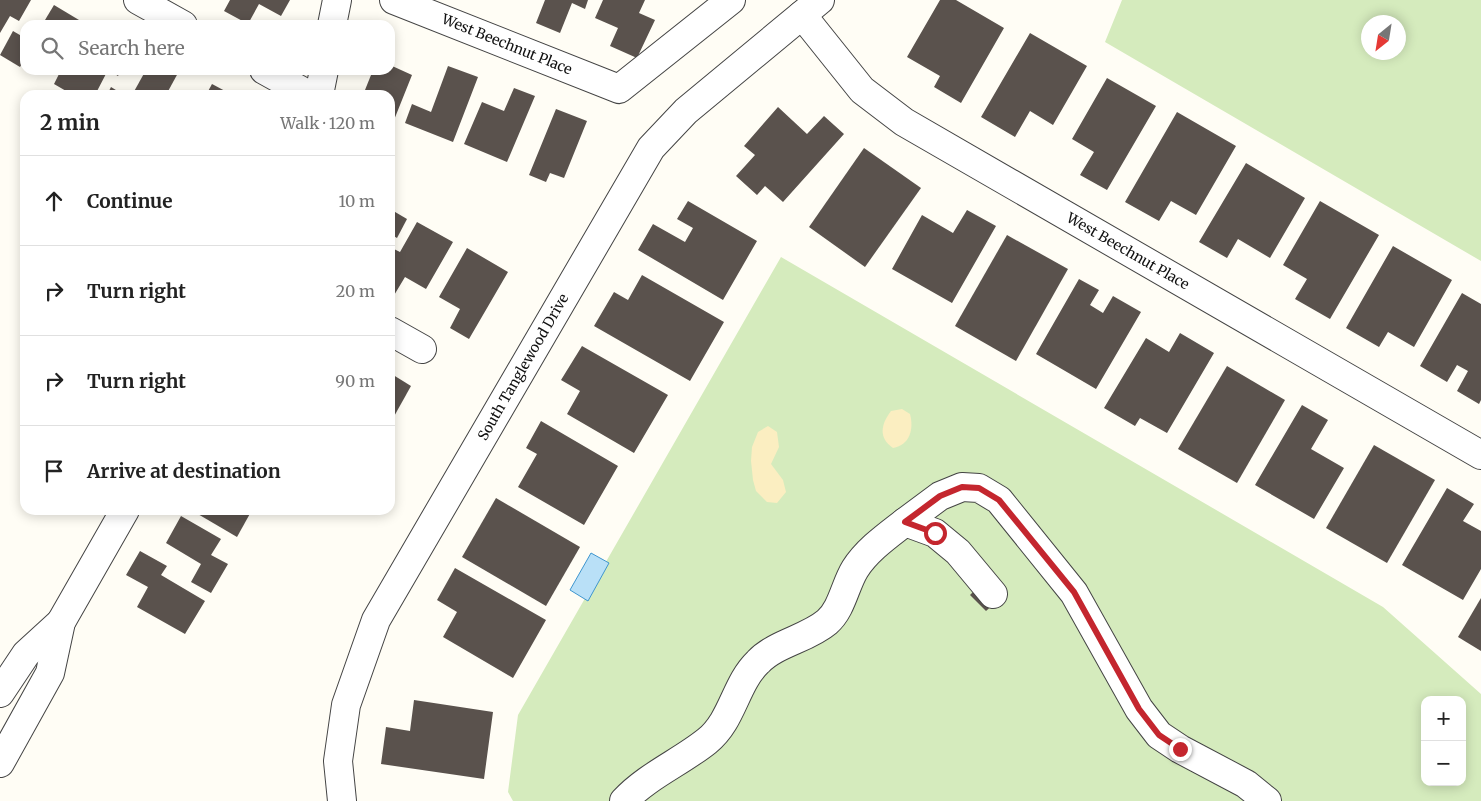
<!DOCTYPE html>
<meta charset="utf-8">
<style>
:root{--surface:#fff;--page:#f2f2f2;--text:#222;--muted:#767676;--line:#e0e0e0}
body{margin:0;font-family:Merriweather,serif;background:var(--page);color:var(--text)}
.controls{position:absolute;right:15px;bottom:15px;display:grid;overflow:hidden;border-radius:10px;box-shadow:0 2px 12px #0003}
.controls button{width:45px;height:45px;display:grid;place-items:center;padding:0;border:0;border-bottom:1px solid var(--line);background:var(--surface);color:var(--text);font:25px sans-serif}
.compass{position:absolute;left:1361px;top:15px;width:45px;height:45px;border-radius:50%;background:var(--surface);box-shadow:0 2px 12px #0003;rotate:210deg}
.stop{position:absolute;width:15px;height:15px;margin:-11px;border:4px solid #c4262e;border-radius:50%;background:#fff}
.stop.end{background:#c4262e;border-color:#fff;box-shadow:0 1px 5px #0008}
.list{margin:0;padding:0;list-style:none}
h2{display:flex;justify-content:space-between;align-items:center;height:65px;margin:0;padding:0 20px;font-size:21px}
h2 small{font-size:16px;font-weight:400;color:var(--muted)}
.list li{display:grid;grid-template-columns:32px 1fr auto;gap:15px;align-items:center;box-sizing:border-box;height:90px;padding:0 20px;border-top:1px solid var(--line)}
.list b{display:block;font-size:19px;white-space:nowrap}
.list em{font-size:16px;font-style:normal;color:var(--muted)}
.icon{flex:none;width:28px;height:28px;fill:none;stroke:currentColor;stroke-width:2;stroke-linecap:round;stroke-linejoin:round}
.map{position:relative;flex:none;width:1481px;height:801px;overflow:hidden}
.search{position:absolute;background:var(--surface);box-shadow:0 2px 12px #0003;left:20px;top:20px;width:375px;height:55px;display:flex;align-items:center;gap:12px;box-sizing:border-box;padding:0 18px;border-radius:15px;color:var(--muted);font-size:19px}
.panel{position:absolute;background:var(--surface);box-shadow:0 2px 12px #0003;left:20px;top:90px;width:375px;height:425px;border-radius:15px}
.map>svg:first-child{display:block}
</style>
<div class="map">
<svg width="1481" height="801" viewBox="0 0 1481 801">
<rect width="100%" height="100%" fill="#fffdf5"/>
<g fill="#d5ebbd" fill-rule="evenodd">
<path d="M 1122,0 L 1481,0 L 1481,261 L 1105,42 ZM 1368,22 L 1398,22 L 1398,52 L 1368,52 Z"/>
<path d="M 781,257 L 1383,607 L 1481,694 L 1481,801 L 513,801 L 508,792 L 518,715 ZM 1425,700 L 1462,700 L 1462,782 L 1425,782 Z"/>
</g>
<g fill="#fbeec1">
<path d="M 902,409 L 910,414 C 914,429 910,445 893,448 C 878,438 881,424 891,411 Z"/>
<path d="M 768,426 L 777,432 L 779,447 L 771,464 L 783,480 L 786,492 L 777,503 L 767,502 L 756,491 L 753,480 L 751,461 L 752,447 L 758,432 Z"/>
</g>
<path fill="#b9e0f7" stroke="#3f96cf" d="M 591,553 L 609,563 L 588,601 L 570,590 Z"/>
<g fill="#5a524d">
<path d="M 0,0 L 31,0 L 19,21 L 10,16 L 0,33 Z"/>
<path d="M 230,0 L 290,0 L 281,16 L 259,4 L 248,24 L 224,11 Z"/>
<path d="M 545,0 L 588,0 L 585,9 L 572,3 L 560,33 L 536,23 Z"/>
<path d="M 603,0 L 645,0 L 639,13 L 655,20 L 637,58 L 610,46 L 618,28 L 595,18 Z"/>
<path d="M 940,0 L 956,0 L 1004,28 L 961,103 L 934,87 L 940,76 L 907,57 Z"/>
<path d="M 54,5 L 79,20 L 76,25 L 42,25 Z"/>
<path d="M 13,31 L 25,38 L 25,59 L 20,67 L 0,55 Z"/>
<path d="M 1030,33 L 1087,66 L 1053,125 L 1030,111 L 1015,137 L 981,117 Z"/>
<path d="M 390,65 L 412,75 L 394,120 L 390,118 L 390,95 L 363,95 L 373,70 L 390,70 Z"/>
<path d="M 448,66 L 478,77 L 453,142 L 405,123 L 412,104 L 431,112 Z"/>
<path d="M 61,70 L 121,70 L 118,76 L 108,70 L 95,95 L 73,95 L 54,84 Z"/>
<path d="M 146,70 L 173,70 L 178,73 L 166,95 L 132,95 Z"/>
<path d="M 1107,78 L 1156,106 L 1107,190 L 1080,175 L 1094,152 L 1072,139 Z"/>
<path d="M 212,84 L 227,92 L 225,95 L 206,95 Z"/>
<path d="M 111,87 L 124,95 L 107,95 Z"/>
<path d="M 514,88 L 535,96 L 507,162 L 464,144 L 482,102 L 504,111 Z"/>
<path d="M 778,107 L 807,134 L 824,116 L 844,134 L 783,202 L 765,186 L 757,195 L 736,176 L 755,155 L 744,146 Z"/>
<path d="M 556,109 L 587,121 L 564,178 L 550,173 L 546,182 L 529,175 Z"/>
<path d="M 1177,112 L 1236,146 L 1196,215 L 1171,201 L 1159,221 L 1125,202 Z"/>
<path d="M 864,148 L 921,188 L 865,267 L 809,227 Z"/>
<path d="M 1246,163 L 1305,198 L 1270,258 L 1238,239 L 1227,258 L 1199,242 Z"/>
<path d="M 688,201 L 757,241 L 723,300 L 638,250 L 653,224 L 685,242 L 693,228 L 677,219 Z"/>
<path d="M 1320,201 L 1379,235 L 1330,319 L 1295,299 L 1307,279 L 1283,265 Z"/>
<path d="M 390,209 L 407,219 L 397,238 L 390,234 Z"/>
<path d="M 967,210 L 996,226 L 952,303 L 892,269 L 922,215 L 953,233 Z"/>
<path d="M 417,222 L 453,242 L 426,289 L 405,277 L 393,297 L 390,295 L 390,247 L 400,252 Z"/>
<path d="M 1007,235 L 1068,269 L 1016,361 L 955,326 Z"/>
<path d="M 1393,246 L 1452,280 L 1414,347 L 1388,332 L 1379,347 L 1346,328 Z"/>
<path d="M 467,248 L 508,272 L 469,339 L 450,328 L 460,309 L 439,297 Z"/>
<path d="M 642,275 L 724,322 L 690,381 L 594,326 L 614,292 L 628,300 Z"/>
<path d="M 1079,279 L 1099,290 L 1090,305 L 1103,313 L 1113,296 L 1141,312 L 1096,389 L 1036,354 Z"/>
<path d="M 1462,293 L 1481,304 L 1481,400 L 1479,404 L 1457,391 L 1468,371 L 1457,365 L 1447,382 L 1420,366 Z"/>
<path d="M 1180,333 L 1214,353 L 1167,433 L 1140,418 L 1135,426 L 1104,408 L 1146,338 L 1169,352 Z"/>
<path d="M 582,346 L 668,395 L 634,453 L 567,414 L 580,391 L 561,380 Z"/>
<path d="M 1227,366 L 1285,400 L 1237,483 L 1178,449 Z"/>
<path d="M 390,373 L 411,386 L 392,420 L 390,419 Z"/>
<path d="M 1302,405 L 1328,420 L 1311,449 L 1344,468 L 1314,519 L 1255,485 Z"/>
<path d="M 541,421 L 618,466 L 584,525 L 518,487 L 537,454 L 526,448 Z"/>
<path d="M 1374,445 L 1435,480 L 1387,563 L 1326,528 Z"/>
<path d="M 1447,488 L 1474,504 L 1463,521 L 1481,531 L 1481,569 L 1463,600 L 1402,565 Z"/>
<path d="M 496,498 L 580,547 L 546,606 L 462,557 Z"/>
<path d="M 191,510 L 252,510 L 237,537 Z"/>
<path d="M 181,516 L 221,539 L 211,555 L 228,564 L 211,593 L 191,582 L 201,564 L 166,543 Z"/>
<path d="M 140,551 L 167,566 L 161,575 L 205,601 L 185,634 L 137,607 L 148,587 L 126,575 Z"/>
<path d="M 455,568 L 546,620 L 513,678 L 443,637 L 457,612 L 437,600 Z"/>
<path d="M 979,586 L 995,603 L 986,611 L 970,595 Z"/>
<path d="M 1481,598 L 1481,651 L 1458,637 Z"/>
<path d="M 414,700 L 493,712 L 484,779 L 381,764 L 386,727 L 410,731 Z"/>
</g>
<g fill="none" stroke-linecap="round" stroke-linejoin="round">
<defs>
<g id="minor">
<path d="M 138,0 L 183,25"/>
<path d="M 394,0 L 619,89 L 731,0"/>
<path d="M 802,15 L 862,90 L 904,122 L 1481,455"/>
<path d="M 332,25 L 337,0"/>
<path d="M 264,70 L 309,95"/>
<path d="M 319,95 L 324,70"/>
<path d="M 390,331 L 422,349"/>
<path d="M 905,522 L 940,496 L 962,487 L 979,488 L 999,500 L 1074,593 L 1139,709 L 1159,735 L 1180,749 L 1246,784 L 1267,801"/>
<path d="M 0,693 L 26,654 L 61,622"/>
<path d="M 0,763 L 50,673 L 61,622 L 125,510"/>
<path d="M 342,801 L 338,761 L 346,705 L 376,620 L 651,148 L 686,111 L 820,0"/>
<path d="M 624,801 C 647,776 681,762 707,741 C 733,720 735,684 758,662 C 776,643 807,639 827,622 C 842,609 845,585 855,569 C 867,550 887,536 905,522 L 935,533 L 958,552 L 993,594"/>
</g>
</defs>
<use href="#minor" stroke="#444" stroke-width="30"/>
<use href="#minor" stroke="#fff" stroke-width="28"/>
</g>
<g fill="none" stroke-linecap="round" stroke-linejoin="round">
<path stroke="#c4262e" stroke-width="6" d="M 935,533 L 905,522 L 940,496 L 962,487 L 979,488 L 999,500 L 1074,592 L 1139,709 L 1159,735 L 1180,749"/>
</g>
<g text-anchor="middle" stroke-width="5" stroke-linejoin="round" paint-order="stroke">
<g font-size="14" fill="#111" stroke="#fff">
<text transform="translate(507 44) rotate(22)" y="5">West Beechnut Place</text>
<text transform="translate(1128 251) rotate(30)" y="5">West Beechnut Place</text>
<text transform="translate(523 367) rotate(-60)" y="5">South Tanglewood Drive</text>
</g>
</g>
</svg>
<div class="controls">
<button>+</button>
<button>−</button>
</div>
<svg class="compass" viewBox="-18 -18 36 36"><path d="M0-13l5 13h-10z" fill="#e53935"/><path d="M0 13l5-13h-10z" fill="#767676"/></svg>
<div class="stop" style="left:935px;top:533px"></div>
<div class="stop end" style="left:1180px;top:749px"></div>
<div class="search"><svg class="icon" aria-label="search" viewBox="0 0 24 24"><circle cx="10" cy="10" r="6"/><path d="M15 15l6 6"/></svg>Search here</div>
<section class="panel">
<h2>2 min<small>Walk · 120 m</small></h2>
<ul class="list">
<li><svg class="icon" aria-label="ahead" viewBox="0 0 24 24"><path d="M12 20V5M6 11l6-6 6 6"/></svg><div><b>Continue</b></div><em>10 m</em></li>
<li><svg class="icon" aria-label="right" viewBox="0 0 24 24"><path d="M7 20v-9h11M14 6l5 5-5 5"/></svg><div><b>Turn right</b></div><em>20 m</em></li>
<li><svg class="icon" aria-label="right" viewBox="0 0 24 24"><path d="M7 20v-9h11M14 6l5 5-5 5"/></svg><div><b>Turn right</b></div><em>90 m</em></li>
<li><svg class="icon" aria-label="arrive" viewBox="0 0 24 24"><path d="M6 21V4h12l-3 4 3 4H6"/></svg><div><b>Arrive at destination</b></div></li>
</ul>
</section>
</div>
